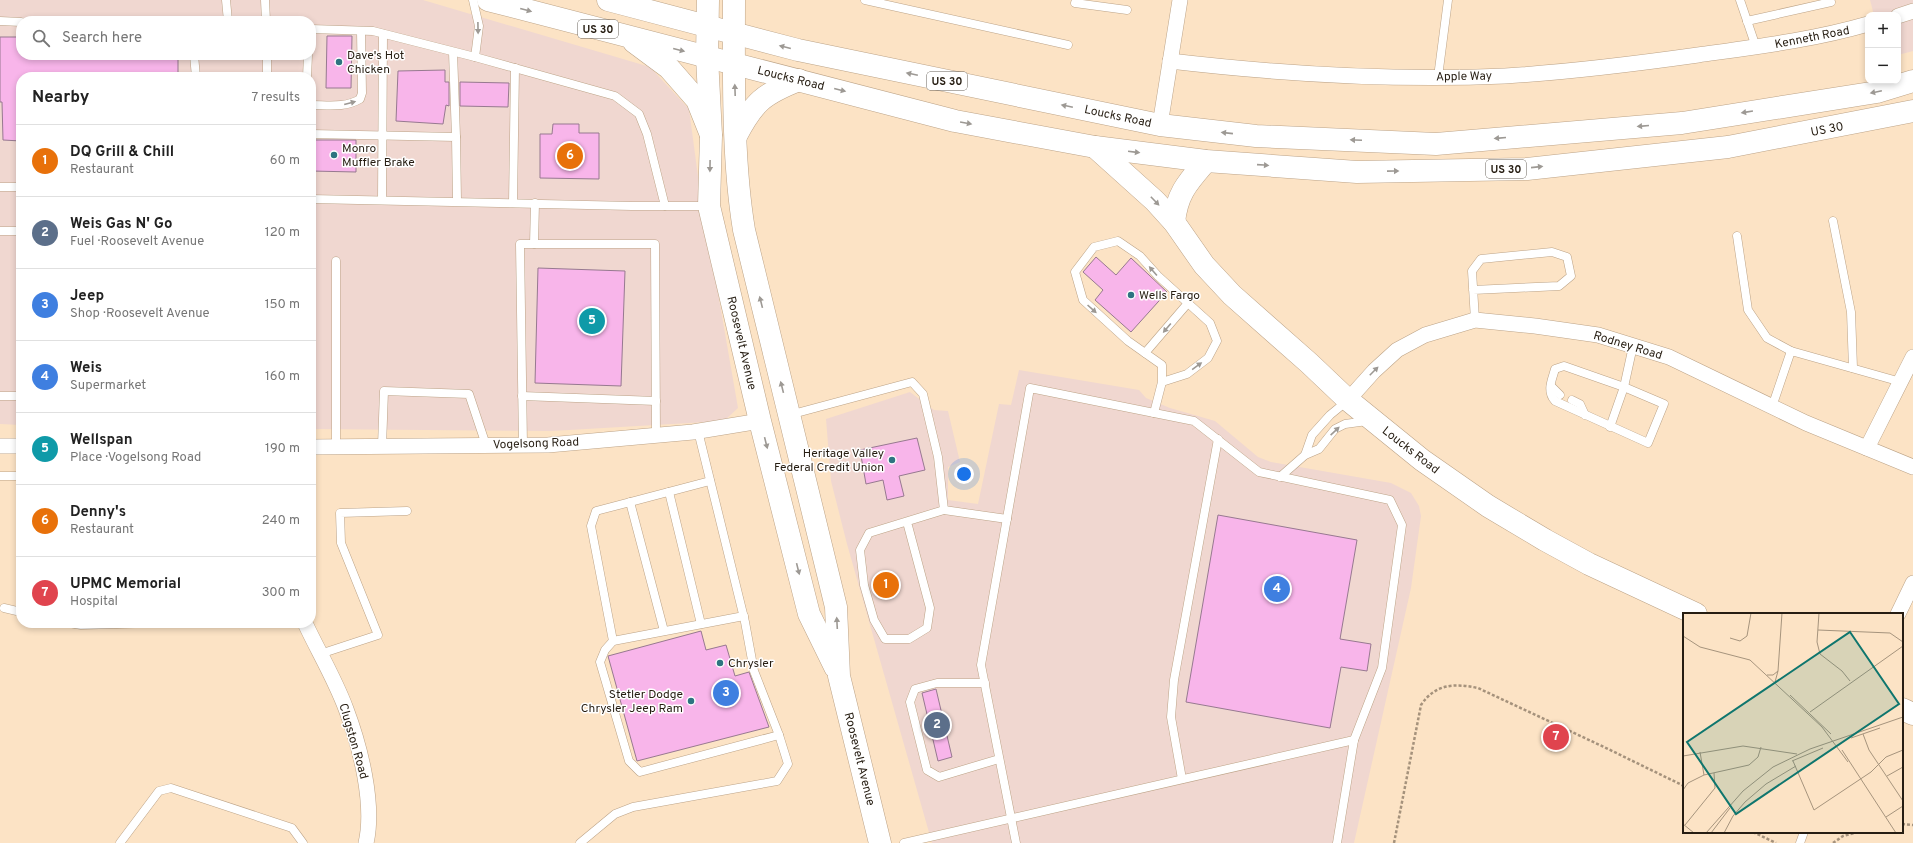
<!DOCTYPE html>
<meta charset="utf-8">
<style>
:root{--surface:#fff;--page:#f6f6f6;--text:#222;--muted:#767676;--line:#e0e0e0;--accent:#7c3aed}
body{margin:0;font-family:Overpass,sans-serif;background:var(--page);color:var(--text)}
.controls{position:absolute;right:12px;top:12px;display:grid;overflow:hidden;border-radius:8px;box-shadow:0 2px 6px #0003}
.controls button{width:36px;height:36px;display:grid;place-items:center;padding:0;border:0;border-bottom:1px solid var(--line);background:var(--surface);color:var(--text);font:20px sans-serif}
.you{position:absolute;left:964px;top:474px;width:14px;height:14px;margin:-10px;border:3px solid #fff;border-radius:50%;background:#1a73e8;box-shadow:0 0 0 6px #1a73e833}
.badge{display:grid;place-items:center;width:26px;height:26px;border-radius:50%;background:var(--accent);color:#fff;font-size:13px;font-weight:700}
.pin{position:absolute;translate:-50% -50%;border:2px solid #fff;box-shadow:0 1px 4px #0006}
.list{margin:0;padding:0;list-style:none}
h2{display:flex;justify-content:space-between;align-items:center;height:52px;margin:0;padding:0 16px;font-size:17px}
h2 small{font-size:13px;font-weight:400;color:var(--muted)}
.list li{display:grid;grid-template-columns:26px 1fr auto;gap:12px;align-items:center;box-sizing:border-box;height:72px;padding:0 16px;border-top:1px solid var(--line)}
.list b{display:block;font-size:15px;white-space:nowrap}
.list p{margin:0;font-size:13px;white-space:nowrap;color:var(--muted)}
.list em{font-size:13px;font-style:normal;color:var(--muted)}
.icon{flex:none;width:22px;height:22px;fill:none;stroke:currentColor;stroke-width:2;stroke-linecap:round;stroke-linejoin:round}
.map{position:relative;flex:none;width:1913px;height:843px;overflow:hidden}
.search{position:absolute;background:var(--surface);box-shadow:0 2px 6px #0003;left:16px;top:16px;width:300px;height:44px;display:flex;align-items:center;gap:10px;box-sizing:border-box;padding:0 14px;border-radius:16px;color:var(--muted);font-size:15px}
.panel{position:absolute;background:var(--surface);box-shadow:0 2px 6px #0003;left:16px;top:72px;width:300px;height:556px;border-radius:16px}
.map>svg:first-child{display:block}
</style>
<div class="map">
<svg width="1913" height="843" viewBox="0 0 1913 843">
<rect width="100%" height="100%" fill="#fce3c5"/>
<g fill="#f0d7d0" fill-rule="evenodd">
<path d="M 0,0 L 423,0 L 650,67 L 689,109 L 699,184 L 738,408 L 724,421 L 552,431 L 311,429 L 311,77 L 21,77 L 21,425 L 0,424 ZM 21,21 L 311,21 L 311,55 L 21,55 Z"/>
<path d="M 1870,0 L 1913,0 L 1913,51 L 1898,55 L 1898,15 L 1874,15 Z"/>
<path d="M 1019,370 L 1139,390 L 1146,398 L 1170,408 L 1215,421 L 1258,457 L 1271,462 L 1391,483 L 1411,493 L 1419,506 L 1421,516 L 1411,588 L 1354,843 L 932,843 L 847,544 L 831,481 L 826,419 L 910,392 L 934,410 L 948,411 L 960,462 L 948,467 L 948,500 L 978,504 L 999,404 L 1011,405 Z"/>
</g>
<g fill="#f8b5ea" stroke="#977990">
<path d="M 327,36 L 352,36 L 351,88 L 326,88 Z"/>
<path d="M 0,37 L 21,37 L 21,55 L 178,55 L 178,77 L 21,77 L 21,141 L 3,140 L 2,102 L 0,102 Z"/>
<path d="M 445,70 L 445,82 L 449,82 L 449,106 L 446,105 L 443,124 L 396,121 L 398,71 Z"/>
<path d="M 460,82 L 509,83 L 508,107 L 460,106 Z"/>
<path d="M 553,124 L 579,124 L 579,133 L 599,133 L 599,179 L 540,178 L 540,134 L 552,134 Z"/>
<path d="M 311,140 L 356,140 L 356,172 L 311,171 Z"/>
<path d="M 1096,257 L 1116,275 L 1131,258 L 1167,292 L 1131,332 L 1095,300 L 1103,290 L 1083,272 Z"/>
<path d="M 538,268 L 625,271 L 621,386 L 535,383 Z"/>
<path d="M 917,438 L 925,470 L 899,476 L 904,496 L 887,500 L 883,480 L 866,484 L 860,450 Z"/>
<path d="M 1218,515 L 1357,540 L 1340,639 L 1371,644 L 1367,671 L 1341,667 L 1330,728 L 1186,702 Z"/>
<path d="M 701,631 L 706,650 L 726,645 L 735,676 L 749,672 L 769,727 L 637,761 L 608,656 Z"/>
<path d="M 936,689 L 952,757 L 938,761 L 922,693 Z"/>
</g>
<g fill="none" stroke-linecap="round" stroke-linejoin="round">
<defs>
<g id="lane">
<path d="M 226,0 L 228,21"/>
<path d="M 265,0 L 266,21"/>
<path d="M 473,0 L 479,26 L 475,57"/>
<path d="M 865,0 L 1068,45"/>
<path d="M 1740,0 L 1756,47"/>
<path d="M 1075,3 L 1127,10"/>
<path d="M 0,21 L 21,22"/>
<path d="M 1747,21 L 1831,2 L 1830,0"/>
<path d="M 311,29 L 373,31 L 475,57 L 615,96 L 639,114 L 647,134 L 665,206"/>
<path d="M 453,52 L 456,137"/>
<path d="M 194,55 L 196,77"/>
<path d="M 267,55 L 267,77"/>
<path d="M 307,77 L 308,55"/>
<path d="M 1438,77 L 1448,0"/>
<path d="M 311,105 C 328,105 345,108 360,99 L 362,93 L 361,31"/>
<path d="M 311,134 L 456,137 L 457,201"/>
<path d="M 0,187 L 21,187"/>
<path d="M 311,199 L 632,206 L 708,206"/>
<path d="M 382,200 L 383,34"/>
<path d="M 513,203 L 515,68"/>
<path d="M 535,203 L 534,244 L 655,244 L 656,435"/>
<path d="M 1833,221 L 1851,312 L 1853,368"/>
<path d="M 0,231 L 21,231"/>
<path d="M 1737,236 L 1748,310 L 1767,338 L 1791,351"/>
<path d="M 336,261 L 336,446"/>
<path d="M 1473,290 L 1559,286 L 1571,276 L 1567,257 L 1552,252 L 1481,259 L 1472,271 L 1475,320"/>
<path d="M 1145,353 L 1188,303"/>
<path d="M 1564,366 L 1624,387 L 1664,404 L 1648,443 L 1555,401 C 1546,391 1552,380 1555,369 Z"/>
<path d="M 1551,386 L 1560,395"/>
<path d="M 0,396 L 21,396"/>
<path d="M 522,396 L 656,401"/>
<path d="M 1572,400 L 1580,404 L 1585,415"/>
<path d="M 1772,407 L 1791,351 L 1901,382"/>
<path d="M 1154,413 L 1162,382 L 1162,365 L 1128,341 L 1083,300 L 1075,272 L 1094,247 L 1118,241 L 1140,256 L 1158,276 L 1210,323 L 1217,341 L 1208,358 L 1187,374 L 1162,382"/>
<path d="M 789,415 L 912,382 L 923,394 L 938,457 L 944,510 L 1007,519"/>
<path d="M 1610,427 L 1624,387 L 1633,346"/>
<path d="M 523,445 L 520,244 L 534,244"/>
<path d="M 382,446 L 384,391 L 469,394 L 486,445"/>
<path d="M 1305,455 L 1312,435 L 1330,415 L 1347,401"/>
<path d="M 0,476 L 21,476"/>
<path d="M 1280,477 L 1305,455 L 1319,449 L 1335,429 L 1345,424 L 1367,421"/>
<path d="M 710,481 L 596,511 L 591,526 L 613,641 L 605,650 L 600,662 L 629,761 L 640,772 L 779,735"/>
<path d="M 669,492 L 701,624"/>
<path d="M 630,502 L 664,631"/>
<path d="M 907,522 L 930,608 L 927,628 L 909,639 L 885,639 L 874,620 L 864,585 L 860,550 L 869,533 L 944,510"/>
<path d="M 4,608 L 21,612"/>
<path d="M 69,623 L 81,625 L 153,623"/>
<path d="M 613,641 L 744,616"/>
<path d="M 320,654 L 378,635 L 341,543 L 340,513 L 407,511"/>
<path d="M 985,683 L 937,683 L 915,689 L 910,702 L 927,770 L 939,777 L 999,759"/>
<path d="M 1182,779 L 1171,717 L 1174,680 L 1218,439"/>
<path d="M 120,843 L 159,791 L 171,788 L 292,828 L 303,843"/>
<path d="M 580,843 L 615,814 L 633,807 L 777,781 L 788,764 L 779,735 L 754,671 L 745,622 L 698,431"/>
<path d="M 904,843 L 1354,740"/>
<path d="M 1016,843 L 981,665 L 1030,388 L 1194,421 L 1259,472 L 1390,500 L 1402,525 L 1382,668 L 1354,740 L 1337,843"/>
<path d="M 1800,843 L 1804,832"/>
</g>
<g id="street">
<path d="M 1898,16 L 1913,11"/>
<path d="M 1170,61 C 1281,74 1394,81 1505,76 C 1570,72 1634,64 1698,55 C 1755,47 1813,40 1868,24"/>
<path d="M 1160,125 L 1180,0"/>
<path d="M 1348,400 L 1374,371 L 1397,350 L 1425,335 L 1475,320 L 1535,326 L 1598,335 L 1669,357 L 1806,423 L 1913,467"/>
<path d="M 0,446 L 21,446"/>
<path d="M 311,447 L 548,445 L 693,432 L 760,421"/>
<path d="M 1867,448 L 1913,357"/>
<path d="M 1898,614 L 1913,583"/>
<path d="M 305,623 C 318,651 335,679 346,709 C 360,746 375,804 366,843"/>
</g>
<g id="secondary">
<path d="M 708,0 L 707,57 L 711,135 L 709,206 L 760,421 L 809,614 L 835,667"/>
<path d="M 734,0 C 734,74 732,157 744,230 L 836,607 L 839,676 L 880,843"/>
<path d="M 1095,147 L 1155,201 L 1174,222 L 1204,265 L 1232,295 L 1309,363 L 1348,400 L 1422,460 L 1488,506 L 1545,540 L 1589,564 L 1696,614"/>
<path d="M 1902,709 L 1913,714"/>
</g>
<g id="highway">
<path d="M 488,0 L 955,121 L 1095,147 L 1206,161 L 1357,172 L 1527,169 L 1728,147 L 1913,111"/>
<path d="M 608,0 L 798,50 L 1160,125 L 1256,136 L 1436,144 L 1682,123 L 1877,92 L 1913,81"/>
<path d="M 634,42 L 669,68 L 697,100 L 711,135"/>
<path d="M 736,136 C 754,102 763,94 799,80"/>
<path d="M 1174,222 C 1177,193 1188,182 1206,161"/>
</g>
</defs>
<use href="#lane" stroke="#bca387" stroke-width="9"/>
<use href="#street" stroke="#bca387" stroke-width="16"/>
<use href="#secondary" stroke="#bca387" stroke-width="23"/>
<use href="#highway" stroke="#bca387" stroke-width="23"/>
<g stroke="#a5927c" stroke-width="2.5" stroke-dasharray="3 2" stroke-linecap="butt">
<path d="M 1902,824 L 1913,825"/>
<path d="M 1753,832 L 1776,843"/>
<path d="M 1394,843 L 1421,705 C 1435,684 1454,683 1478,688 L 1604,747 L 1684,786"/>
<path d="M 1833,843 L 1843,836 L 1858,832"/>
</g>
<use href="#lane" stroke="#fff" stroke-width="8"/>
<use href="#street" stroke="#fff" stroke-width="15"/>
<use href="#secondary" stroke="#fff" stroke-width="22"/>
<use href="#highway" stroke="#fff" stroke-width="22"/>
</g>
<defs><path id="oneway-solid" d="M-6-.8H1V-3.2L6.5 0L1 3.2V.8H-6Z"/></defs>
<g fill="#9d9994">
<use href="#oneway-solid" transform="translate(526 10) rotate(15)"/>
<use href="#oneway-solid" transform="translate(478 28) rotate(89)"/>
<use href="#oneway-solid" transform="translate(785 47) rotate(-166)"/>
<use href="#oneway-solid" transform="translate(679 50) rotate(14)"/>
<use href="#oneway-solid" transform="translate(912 74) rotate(-168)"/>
<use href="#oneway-solid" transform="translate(735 90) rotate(-92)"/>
<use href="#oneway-solid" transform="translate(840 90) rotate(14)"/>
<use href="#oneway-solid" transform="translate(1876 92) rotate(168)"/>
<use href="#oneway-solid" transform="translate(350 103) rotate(-15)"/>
<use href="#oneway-solid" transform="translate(1067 106) rotate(-168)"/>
<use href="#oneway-solid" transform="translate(1747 112) rotate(171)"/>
<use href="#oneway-solid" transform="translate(966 123) rotate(10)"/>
<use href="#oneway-solid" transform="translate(1643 126) rotate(175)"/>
<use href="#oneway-solid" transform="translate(1227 133) rotate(-174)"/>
<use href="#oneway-solid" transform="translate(1500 138) rotate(175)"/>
<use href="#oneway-solid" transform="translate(1356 140) rotate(-178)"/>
<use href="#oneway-solid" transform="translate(1134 152) rotate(7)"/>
<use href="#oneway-solid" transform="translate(1263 165) rotate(4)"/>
<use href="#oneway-solid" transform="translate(710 166) rotate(91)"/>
<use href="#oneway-solid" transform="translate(1537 167) rotate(-6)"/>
<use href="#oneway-solid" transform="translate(1393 171) rotate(-1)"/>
<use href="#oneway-solid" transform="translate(1155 201) rotate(46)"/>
<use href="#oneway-solid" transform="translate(1153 271) rotate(-131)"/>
<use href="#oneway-solid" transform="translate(761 302) rotate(-104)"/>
<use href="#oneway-solid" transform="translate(1092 309) rotate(42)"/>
<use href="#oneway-solid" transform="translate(1167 328) rotate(130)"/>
<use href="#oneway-solid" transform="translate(1197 366) rotate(-36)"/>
<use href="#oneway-solid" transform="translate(1374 371) rotate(-45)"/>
<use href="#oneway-solid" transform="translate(782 387) rotate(-104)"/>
<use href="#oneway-solid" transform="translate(1335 431) rotate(-43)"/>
<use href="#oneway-solid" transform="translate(766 443) rotate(76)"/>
<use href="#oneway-solid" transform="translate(798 569) rotate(76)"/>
<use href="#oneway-solid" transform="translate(837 623) rotate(-93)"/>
</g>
<g fill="#2e7481" stroke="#fff" stroke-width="1.5">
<circle cx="339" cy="62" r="4"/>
<circle cx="334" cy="155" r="4"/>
<circle cx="1131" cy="295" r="4"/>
<circle cx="892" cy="460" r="4"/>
<circle cx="720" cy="663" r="4"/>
<circle cx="691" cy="701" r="4"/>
</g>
<g text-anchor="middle" stroke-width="3" stroke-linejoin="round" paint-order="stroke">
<g fill="#fff" stroke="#676159" stroke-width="1">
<rect x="578" y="20" width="40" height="18" rx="3"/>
<rect x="927" y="72" width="40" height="18" rx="3"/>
<rect x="1486" y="160" width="40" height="18" rx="3"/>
</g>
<g font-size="11" font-weight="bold" fill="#261d12">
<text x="598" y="33">US 30</text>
<text x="947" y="85">US 30</text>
<text x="1506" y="173">US 30</text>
</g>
<g font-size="12" fill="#261d12" stroke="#fff">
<text transform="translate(1812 37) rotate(-11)" y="4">Kenneth Road</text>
<text transform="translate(1464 76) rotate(-1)" y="4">Apple Way</text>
<text transform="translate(791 78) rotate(14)" y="4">Loucks Road</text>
<text transform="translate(1118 116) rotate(12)" y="4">Loucks Road</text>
<text transform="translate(1827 129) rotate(-11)" y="4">US 30</text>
<text transform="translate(742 343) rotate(77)" y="4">Roosevelt Avenue</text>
<text transform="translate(1628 345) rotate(17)" y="4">Rodney Road</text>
<text transform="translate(536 443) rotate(-2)" y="4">Vogelsong Road</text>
<text transform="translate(1411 450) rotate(38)" y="4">Loucks Road</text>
<text transform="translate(354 741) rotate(74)" y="4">Clugston Road</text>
<text transform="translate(860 759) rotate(76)" y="4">Roosevelt Avenue</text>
</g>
<g font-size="12" fill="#261d12" stroke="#fff" text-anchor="start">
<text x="347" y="59">Dave's Hot<tspan x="347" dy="14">Chicken</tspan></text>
<text x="342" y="152">Monro<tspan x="342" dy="14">Muffler Brake</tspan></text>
<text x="1139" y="299">Wells Fargo</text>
<text x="884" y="457" text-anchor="end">Heritage Valley<tspan x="884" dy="14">Federal Credit Union</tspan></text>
<text x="728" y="667">Chrysler</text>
<text x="683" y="698" text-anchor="end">Stetler Dodge<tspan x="683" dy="14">Chrysler Jeep Ram</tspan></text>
</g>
</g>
<g transform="translate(1683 613)">
<rect width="220" height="220" fill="#fce3c5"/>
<path fill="none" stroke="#a6947d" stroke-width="1" d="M 136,0 L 134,29 L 137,41 L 159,58 L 167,68M 135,17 L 207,20 L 220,29M 0,23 L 17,34 L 67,47 L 139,114 L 165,149M 47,25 L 57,28 L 64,23 L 68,0M 84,62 L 90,62 L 95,58M 92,69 L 95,58 L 99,0M 107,82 L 148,121M 127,99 L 220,33M 180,121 L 186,137 L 220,188M 168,125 L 197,115M 159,137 L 213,220M 17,139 L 21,162M 0,143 L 60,133 L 114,141M 109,148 L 140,135M 110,148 L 131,197 L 188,159 L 203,144 L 220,137M 204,163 L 220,154M 0,177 L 5,170 L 21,162 L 66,152 L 75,144 L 78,134M 203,204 L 220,193M 0,211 L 11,220M 2,212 L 32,175 L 31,160M 23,220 L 60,178 L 90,154 L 127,136 L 220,104M 28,220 L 47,195M 41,220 L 50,203 L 62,189 L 83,171 L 113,153"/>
<path fill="#0f766e" fill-opacity="0.15" stroke="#0f766e" stroke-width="2" d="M 167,19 L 216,91 L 53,201 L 4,129 Z"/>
<rect width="220" height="220" fill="none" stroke="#261d12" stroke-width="2"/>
</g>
</svg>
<div class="controls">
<button>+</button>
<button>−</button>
</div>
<div class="you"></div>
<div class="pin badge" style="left:886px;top:585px;background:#e8710a">1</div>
<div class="pin badge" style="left:937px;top:725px;background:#5c6f8a">2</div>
<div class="pin badge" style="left:726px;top:693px;background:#3f7fe0">3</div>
<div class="pin badge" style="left:1277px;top:589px;background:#3f7fe0">4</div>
<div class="pin badge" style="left:592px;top:321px;background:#0f9aa8">5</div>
<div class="pin badge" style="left:570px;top:156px;background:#e8710a">6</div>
<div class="pin badge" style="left:1556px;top:737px;background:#e0444e">7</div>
<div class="search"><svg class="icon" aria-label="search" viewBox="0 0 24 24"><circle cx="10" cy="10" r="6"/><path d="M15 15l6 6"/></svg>Search here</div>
<section class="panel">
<h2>Nearby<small>7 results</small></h2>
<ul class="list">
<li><span class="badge" style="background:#e8710a">1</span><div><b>DQ Grill &amp; Chill</b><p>Restaurant</p></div><em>60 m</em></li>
<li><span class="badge" style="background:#5c6f8a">2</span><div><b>Weis Gas N' Go</b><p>Fuel · Roosevelt Avenue</p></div><em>120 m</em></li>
<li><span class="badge" style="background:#3f7fe0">3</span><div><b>Jeep</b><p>Shop · Roosevelt Avenue</p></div><em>150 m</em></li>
<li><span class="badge" style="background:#3f7fe0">4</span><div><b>Weis</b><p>Supermarket</p></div><em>160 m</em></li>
<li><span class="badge" style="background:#0f9aa8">5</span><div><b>Wellspan</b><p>Place · Vogelsong Road</p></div><em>190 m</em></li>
<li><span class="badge" style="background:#e8710a">6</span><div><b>Denny's</b><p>Restaurant</p></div><em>240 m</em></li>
<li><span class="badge" style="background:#e0444e">7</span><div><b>UPMC Memorial</b><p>Hospital</p></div><em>300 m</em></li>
</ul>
</section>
</div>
